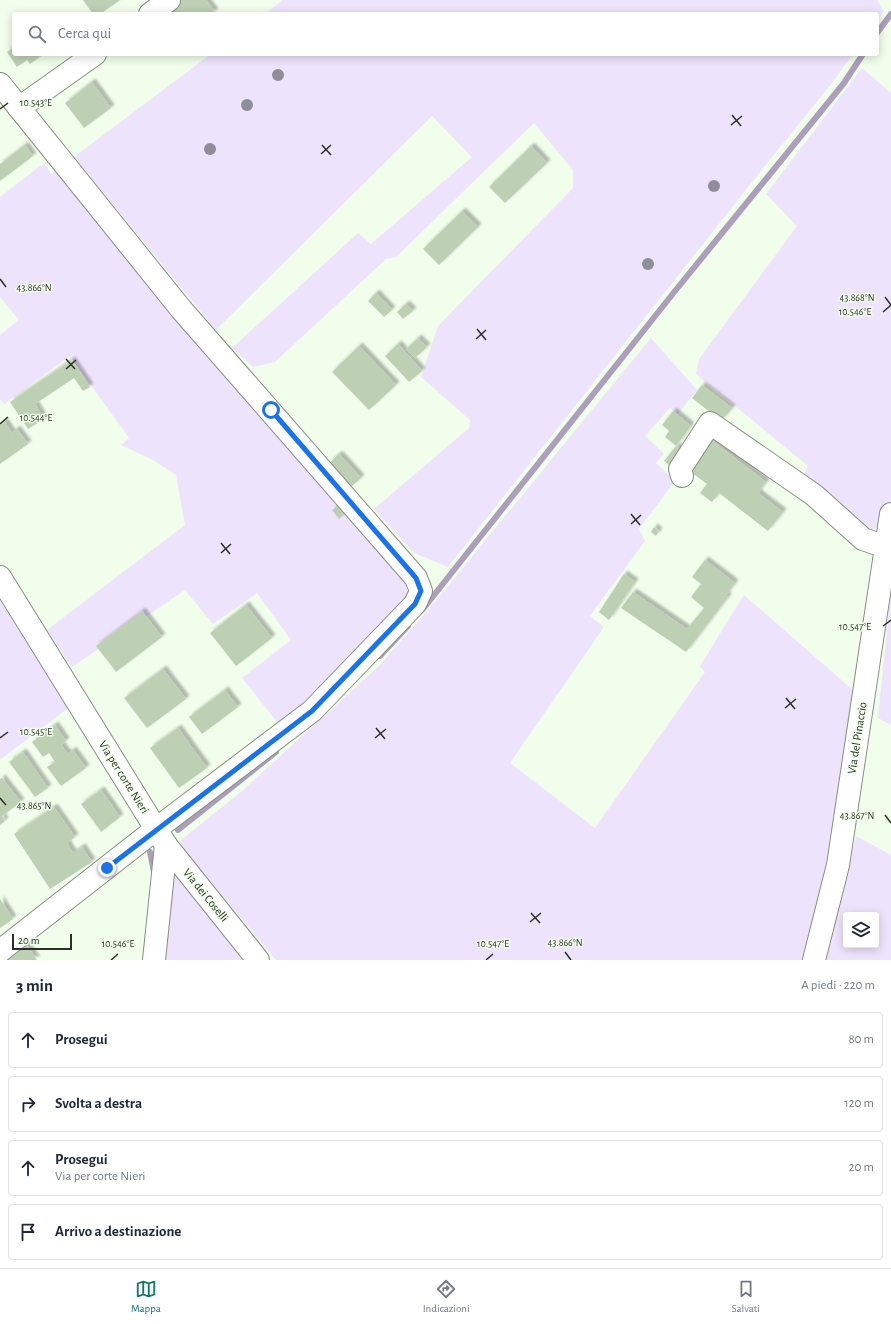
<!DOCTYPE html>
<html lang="it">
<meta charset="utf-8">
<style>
:root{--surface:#fff;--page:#f2f2f3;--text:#1f2937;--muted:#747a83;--line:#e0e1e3;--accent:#0f766e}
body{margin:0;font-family:"Alegreya Sans",sans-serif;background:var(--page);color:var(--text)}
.controls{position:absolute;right:12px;bottom:12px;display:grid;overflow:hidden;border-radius:4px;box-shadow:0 2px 10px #0003}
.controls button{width:36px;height:36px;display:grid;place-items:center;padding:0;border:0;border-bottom:1px solid var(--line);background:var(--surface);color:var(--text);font:20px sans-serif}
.scale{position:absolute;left:12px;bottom:10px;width:60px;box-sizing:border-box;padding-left:4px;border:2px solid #2b2f28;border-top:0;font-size:11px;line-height:14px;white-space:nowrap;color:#2b2f28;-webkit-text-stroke:3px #f1feeb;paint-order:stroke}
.stop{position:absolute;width:12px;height:12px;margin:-9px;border:3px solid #1a73e8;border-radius:50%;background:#fff}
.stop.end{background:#1a73e8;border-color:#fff;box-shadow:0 1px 4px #0008}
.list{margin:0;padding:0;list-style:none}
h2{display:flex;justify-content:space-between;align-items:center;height:52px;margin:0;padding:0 16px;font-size:17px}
h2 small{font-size:13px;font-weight:400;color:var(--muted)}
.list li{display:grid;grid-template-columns:26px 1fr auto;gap:12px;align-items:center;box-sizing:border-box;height:56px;margin:0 8px 8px;padding:0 8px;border:1px solid var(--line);border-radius:4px}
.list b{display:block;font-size:15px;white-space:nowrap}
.list p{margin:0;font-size:13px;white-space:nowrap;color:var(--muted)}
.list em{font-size:13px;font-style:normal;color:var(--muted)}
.icon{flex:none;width:22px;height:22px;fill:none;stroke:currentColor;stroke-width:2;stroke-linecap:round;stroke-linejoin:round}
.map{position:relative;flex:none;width:891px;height:960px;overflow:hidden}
.search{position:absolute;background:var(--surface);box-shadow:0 2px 10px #0003;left:12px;right:12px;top:12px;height:44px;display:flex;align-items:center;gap:10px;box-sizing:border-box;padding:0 14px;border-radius:4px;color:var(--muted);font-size:15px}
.sheet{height:308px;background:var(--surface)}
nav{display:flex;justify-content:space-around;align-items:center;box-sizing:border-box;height:56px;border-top:1px solid var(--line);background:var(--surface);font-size:11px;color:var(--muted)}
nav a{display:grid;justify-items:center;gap:2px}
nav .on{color:var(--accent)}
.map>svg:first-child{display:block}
</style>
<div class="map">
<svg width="891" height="960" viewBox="0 0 891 960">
<defs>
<filter id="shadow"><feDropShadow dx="3.5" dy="-3.5" stdDeviation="1" flood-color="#0004"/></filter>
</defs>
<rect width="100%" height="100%" fill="#f1feeb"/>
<g fill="#eee3fc" fill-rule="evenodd">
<path d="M 283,0 L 877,0 L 884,11 L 877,21 L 877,14 L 265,14 Z"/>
<path d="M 211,54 L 853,54 L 832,83 L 760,172 L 448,567 L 414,553 L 374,509 L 469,428 L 470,420 L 421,377 L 438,326 L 573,188 L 573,170 L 534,123 L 396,257 L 386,259 L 275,362 L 253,367 L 232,348 L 358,233 L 371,244 L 472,157 L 432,116 L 216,330 L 74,157 Z"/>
<path d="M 862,68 L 891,93 L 891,499 L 887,514 L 882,525 L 871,530 L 800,481 L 808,466 L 696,374 L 699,359 L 797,226 L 766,194 Z"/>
<path d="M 44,163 L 51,174 L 61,167 L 411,582 L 412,595 L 281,727 L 242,678 L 291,640 L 257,593 L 213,624 L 185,590 L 72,667 L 47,630 L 185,525 L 176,475 L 153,460 L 121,445 L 129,438 L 70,356 L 4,404 L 0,399 L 0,335 L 19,320 L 0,297 L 0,197 Z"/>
<path d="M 651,338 L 697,390 L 678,414 L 670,408 L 645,436 L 664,454 L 656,463 L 675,481 L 639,529 L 645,541 L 590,616 L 604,627 L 510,763 L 595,828 L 705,672 L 700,666 L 744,595 L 862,698 L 822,901 L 806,960 L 276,960 L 183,848 L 181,840 L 242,791 L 380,665 L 438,598 Z"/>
<path d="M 891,591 L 891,725 L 878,718 Z"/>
<path d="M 0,592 L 72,705 L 0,760 Z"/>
<path d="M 856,836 L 891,855 L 891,960 L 826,960 ZM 846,915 L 876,915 L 876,945 L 846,945 Z"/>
<path d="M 175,869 L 252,960 L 161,960 L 173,871 Z"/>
</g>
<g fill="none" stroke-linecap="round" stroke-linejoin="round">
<g stroke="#ac9fbc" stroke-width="6">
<path d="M 877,33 L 891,14"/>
<path d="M 423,609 L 675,291 L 844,83 L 863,54"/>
<path d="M 380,656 L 408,626"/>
<path d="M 178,830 L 276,752"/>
<path d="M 150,852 L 154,872"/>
</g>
</g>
<g fill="#bdd0b4" filter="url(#shadow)">
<path d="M 83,0 L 120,0 L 100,14 L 93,14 Z"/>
<path d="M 179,0 L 206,0 L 215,12 L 212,14 L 160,14 Z"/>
<path d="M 14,47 L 14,54 L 44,54 L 30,64 L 27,60 L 17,67 L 7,52 Z"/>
<path d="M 92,82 L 111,108 L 84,128 L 65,103 Z"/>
<path d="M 25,145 L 33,156 L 0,181 L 0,164 Z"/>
<path d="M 531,146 L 547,163 L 505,203 L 489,187 Z"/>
<path d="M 462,211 L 478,227 L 439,265 L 423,249 Z"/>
<path d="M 376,293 L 392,310 L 384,317 L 368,301 Z"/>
<path d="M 406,304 L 413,311 L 403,319 L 397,312 Z"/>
<path d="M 418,338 L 427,347 L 415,358 L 406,349 Z"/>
<path d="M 398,344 L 422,371 L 409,382 L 385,356 Z"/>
<path d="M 359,346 L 396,385 L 369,410 L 332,372 Z"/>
<path d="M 72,360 L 90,387 L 83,391 L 74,378 L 35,404 L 44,419 L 28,429 L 10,402 Z"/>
<path d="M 702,385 L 732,408 L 721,421 L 692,398 Z"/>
<path d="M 673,411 L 691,426 L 676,446 L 665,437 L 669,431 L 662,425 Z"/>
<path d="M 5,422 L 12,433 L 17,429 L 28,444 L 0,464 L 0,425 Z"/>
<path d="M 711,440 L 766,482 L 758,493 L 783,512 L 768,531 L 719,493 L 712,502 L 700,493 L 707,484 L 688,470 Z"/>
<path d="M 676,446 L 684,452 L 672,467 L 664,461 Z"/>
<path d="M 339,454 L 361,478 L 351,487 L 329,463 Z"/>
<path d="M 337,506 L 344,514 L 339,519 L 332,510 Z"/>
<path d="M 654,527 L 659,531 L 656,536 L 651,532 Z"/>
<path d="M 705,560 L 735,583 L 726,595 L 728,597 L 686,652 L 621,608 L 633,592 L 687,629 L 704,608 L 691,597 L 701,584 L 692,577 Z"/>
<path d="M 624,574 L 635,582 L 609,620 L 599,612 Z"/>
<path d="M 246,605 L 272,638 L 236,666 L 210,633 Z"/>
<path d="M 142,611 L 162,637 L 116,672 L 96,646 Z"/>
<path d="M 163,669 L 186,699 L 147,728 L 124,698 Z"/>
<path d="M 225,690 L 238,707 L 202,734 L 189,717 Z"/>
<path d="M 55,725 L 66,741 L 61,745 L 68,754 L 73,750 L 86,768 L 61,786 L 47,767 L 55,762 L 49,753 L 43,757 L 32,742 Z"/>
<path d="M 178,728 L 207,768 L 179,788 L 150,748 Z"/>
<path d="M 23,752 L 48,788 L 35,797 L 9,762 Z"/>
<path d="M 2,778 L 21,802 L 2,816 L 5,821 L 0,825 L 0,779 Z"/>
<path d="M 101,790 L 120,817 L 101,832 L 81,804 Z"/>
<path d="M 54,807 L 75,837 L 67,843 L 73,853 L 82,847 L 92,862 L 50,889 L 14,834 Z"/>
<path d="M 0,899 L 13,919 L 0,928 Z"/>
<path d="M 23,940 L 37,960 L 4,960 Z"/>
</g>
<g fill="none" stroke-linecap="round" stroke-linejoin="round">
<defs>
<g id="minor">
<path d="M 150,14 L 169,0"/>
<path d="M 0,84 L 181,309 L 416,578 L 421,591 L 415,604 L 312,711 L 156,829 L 166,845 L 258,960"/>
<path d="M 19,108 L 95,54"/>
<path d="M 682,476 L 680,469 L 710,423 L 814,495 L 863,539 L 886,547"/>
<path d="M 0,577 L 156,829 L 0,951"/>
<path d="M 154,960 L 166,845"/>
<path d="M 814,960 L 838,865 L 891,514"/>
</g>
</defs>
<use href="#minor" stroke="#84907e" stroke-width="24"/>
<use href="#minor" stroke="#fff" stroke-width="22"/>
</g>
<g fill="#918c9a">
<circle cx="278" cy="75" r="6"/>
<circle cx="247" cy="105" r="6"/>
<circle cx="210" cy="149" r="6"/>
<circle cx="714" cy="186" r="6"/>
<circle cx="648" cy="264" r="6"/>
</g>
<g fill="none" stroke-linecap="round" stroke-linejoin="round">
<path stroke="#1a73e8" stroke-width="5" d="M 107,868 L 312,711 L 415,604 L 421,591 L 416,578 L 271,410"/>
</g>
<path fill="none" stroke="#2b2f28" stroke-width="1.5" d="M 0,109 L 8,103M 732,115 L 741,126M 731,125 L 742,116M 322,145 L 331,155M 321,154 L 331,145M 0,279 L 6,287M 885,297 L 891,305M 883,312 L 891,305M 477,329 L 486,340M 476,339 L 486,330M 66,359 L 75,369M 66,369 L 76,360M 0,424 L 8,417M 631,514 L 640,525M 631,524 L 641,515M 221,543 L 230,554M 221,553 L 231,544M 883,626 L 891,620M 786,698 L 795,709M 785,708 L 796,699M 376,728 L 385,739M 0,738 L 8,732M 375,738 L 386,729M 0,798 L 6,805M 885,815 L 891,823M 531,913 L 540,923M 530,922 L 541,913M 565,952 L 571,960M 111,960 L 118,954M 486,960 L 493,954"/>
<g text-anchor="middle" stroke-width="3" stroke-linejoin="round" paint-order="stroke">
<g font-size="12" fill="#2b2f28" stroke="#f1feeb">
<text transform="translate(857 738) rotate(-81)" y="4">Via del Pinaccio</text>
<text transform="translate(124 777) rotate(58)" y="4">Via per corte Nieri</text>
<text transform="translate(206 895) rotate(51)" y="4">Via dei Coselli</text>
</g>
</g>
<g font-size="10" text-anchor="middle" fill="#2b2f28" stroke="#f1feeb" stroke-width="3" stroke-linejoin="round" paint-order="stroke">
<text x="36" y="106">10.543°E</text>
<text x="34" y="291">43.866°N</text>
<text x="857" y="301">43.868°N</text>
<text x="855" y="315">10.546°E</text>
<text x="36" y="421">10.544°E</text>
<text x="855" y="630">10.547°E</text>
<text x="36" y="735">10.545°E</text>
<text x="34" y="809">43.865°N</text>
<text x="857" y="819">43.867°N</text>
<text x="565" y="946">43.866°N</text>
<text x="118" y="947">10.546°E</text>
<text x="493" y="947">10.547°E</text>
</g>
</svg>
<div class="controls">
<button><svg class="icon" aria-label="layers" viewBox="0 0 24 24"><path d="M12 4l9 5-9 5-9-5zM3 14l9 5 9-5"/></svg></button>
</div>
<div class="scale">20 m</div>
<div class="stop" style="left:271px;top:410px"></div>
<div class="stop end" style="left:107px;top:868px"></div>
<div class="search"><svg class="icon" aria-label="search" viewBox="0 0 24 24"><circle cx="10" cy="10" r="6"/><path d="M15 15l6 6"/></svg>Cerca qui</div>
</div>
<section class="sheet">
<h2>3 min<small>A piedi · 220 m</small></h2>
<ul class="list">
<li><svg class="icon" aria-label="ahead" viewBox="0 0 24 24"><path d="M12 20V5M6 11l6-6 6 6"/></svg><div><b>Prosegui</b></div><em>80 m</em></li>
<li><svg class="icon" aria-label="right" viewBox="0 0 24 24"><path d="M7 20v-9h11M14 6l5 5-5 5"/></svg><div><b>Svolta a destra</b></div><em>120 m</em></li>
<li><svg class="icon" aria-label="ahead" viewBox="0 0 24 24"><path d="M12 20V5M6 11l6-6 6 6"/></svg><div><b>Prosegui</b><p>Via per corte Nieri</p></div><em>20 m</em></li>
<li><svg class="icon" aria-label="arrive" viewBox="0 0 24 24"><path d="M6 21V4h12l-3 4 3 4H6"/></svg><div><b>Arrivo a destinazione</b></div></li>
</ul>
</section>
<nav>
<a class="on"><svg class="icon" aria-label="map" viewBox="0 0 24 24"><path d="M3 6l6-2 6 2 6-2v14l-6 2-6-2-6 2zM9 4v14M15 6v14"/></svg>Mappa</a>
<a><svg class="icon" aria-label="directions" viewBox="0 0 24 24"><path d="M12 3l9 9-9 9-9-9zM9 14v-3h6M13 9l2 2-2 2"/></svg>Indicazioni</a>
<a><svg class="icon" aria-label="saved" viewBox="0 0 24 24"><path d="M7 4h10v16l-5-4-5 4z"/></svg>Salvati</a>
</nav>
